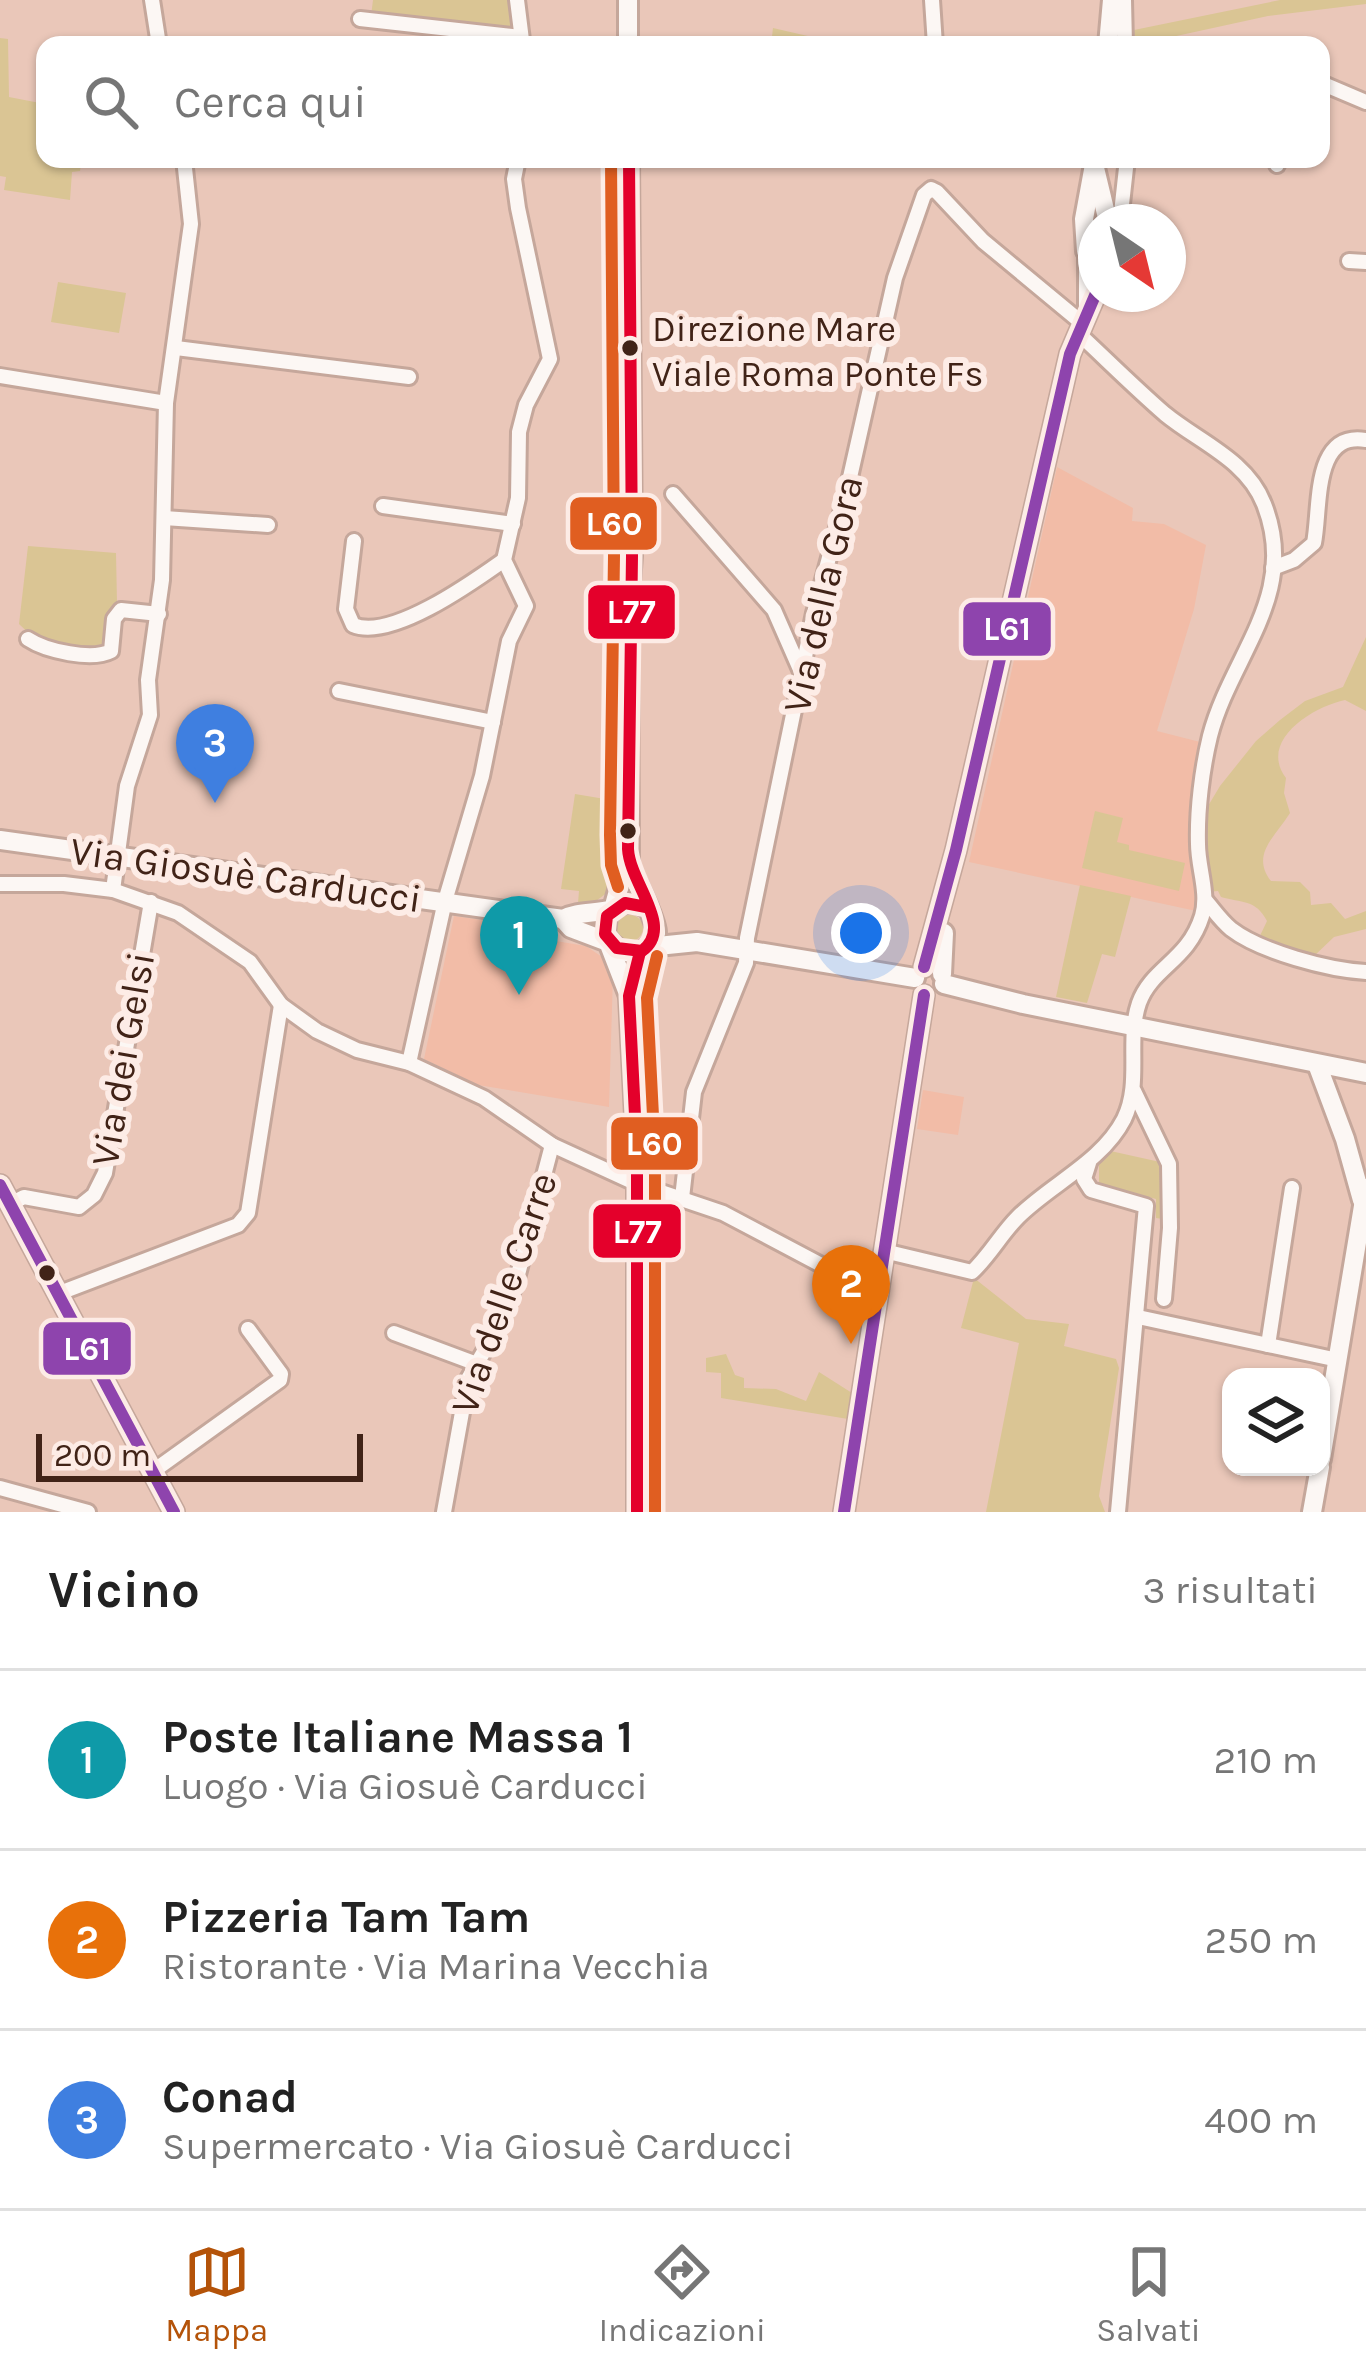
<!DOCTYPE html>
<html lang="it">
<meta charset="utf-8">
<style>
:root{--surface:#fff;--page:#f2f2f2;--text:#222;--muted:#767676;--line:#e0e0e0;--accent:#b45309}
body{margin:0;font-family:Karla,sans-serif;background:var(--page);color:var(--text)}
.controls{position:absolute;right:36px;bottom:36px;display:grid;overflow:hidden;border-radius:24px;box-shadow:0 3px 9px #0004}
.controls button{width:108px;height:108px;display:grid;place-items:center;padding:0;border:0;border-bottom:3px solid var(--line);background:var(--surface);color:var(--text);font:60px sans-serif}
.compass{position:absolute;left:1078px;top:204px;width:108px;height:108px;border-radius:50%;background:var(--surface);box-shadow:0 3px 9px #0004;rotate:145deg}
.scale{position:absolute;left:36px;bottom:30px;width:327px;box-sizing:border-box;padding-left:12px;border:6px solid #412317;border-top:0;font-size:33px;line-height:42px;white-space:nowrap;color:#412317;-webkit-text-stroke:9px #fdece6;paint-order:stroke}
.you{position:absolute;left:861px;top:933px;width:42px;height:42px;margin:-30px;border:9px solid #fff;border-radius:50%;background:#1a73e8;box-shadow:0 0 0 18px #1a73e833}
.badge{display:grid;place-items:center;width:78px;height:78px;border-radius:50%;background:var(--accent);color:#fff;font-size:39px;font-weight:700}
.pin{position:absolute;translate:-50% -99px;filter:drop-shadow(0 3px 6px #0008)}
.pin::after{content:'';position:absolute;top:63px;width:42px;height:36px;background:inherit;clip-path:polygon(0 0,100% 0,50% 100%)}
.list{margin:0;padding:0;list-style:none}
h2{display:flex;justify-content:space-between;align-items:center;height:156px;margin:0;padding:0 48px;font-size:51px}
h2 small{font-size:39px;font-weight:400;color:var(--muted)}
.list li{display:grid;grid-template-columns:78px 1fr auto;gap:36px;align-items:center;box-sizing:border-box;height:180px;padding:0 48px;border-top:3px solid var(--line)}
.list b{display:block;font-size:45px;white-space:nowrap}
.list p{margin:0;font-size:39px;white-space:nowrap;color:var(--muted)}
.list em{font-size:39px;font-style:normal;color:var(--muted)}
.icon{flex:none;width:66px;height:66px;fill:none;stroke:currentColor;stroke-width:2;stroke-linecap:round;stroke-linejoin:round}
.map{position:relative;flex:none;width:1366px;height:1512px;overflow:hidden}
.search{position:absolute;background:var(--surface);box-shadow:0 3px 9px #0004;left:36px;right:36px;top:36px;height:132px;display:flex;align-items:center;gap:30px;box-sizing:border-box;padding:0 42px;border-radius:24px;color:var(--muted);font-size:45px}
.sheet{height:696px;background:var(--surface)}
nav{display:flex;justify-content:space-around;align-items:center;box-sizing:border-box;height:168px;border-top:3px solid var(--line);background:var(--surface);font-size:33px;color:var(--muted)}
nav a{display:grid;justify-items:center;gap:6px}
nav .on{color:var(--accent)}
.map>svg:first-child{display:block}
</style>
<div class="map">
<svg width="1366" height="1512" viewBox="0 0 1366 1512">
<rect width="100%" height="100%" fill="#eac7b9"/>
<g fill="#f2bca7">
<path d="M 1057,467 L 1133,508 L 1132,521 L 1164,524 L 1206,545 L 1194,609 L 1157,731 L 1204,743 L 1201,912 L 969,862 Z"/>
<path d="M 454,916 L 501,923 L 506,933 L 586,946 L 605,959 L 613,975 L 609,1107 L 478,1085 L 424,1059 Z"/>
<path d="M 923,1090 L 964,1097 L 958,1135 L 917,1129 Z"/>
</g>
<g fill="#dac594">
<path d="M 373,0 L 510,0 L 511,31 L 371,16 Z"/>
<path d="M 1280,0 L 1366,0 L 1366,4 L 1268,16 L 1135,45 L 1134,30 Z"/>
<path d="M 773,28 L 838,43 L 838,45 L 771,45 Z"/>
<path d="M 0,38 L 8,39 L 9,97 L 45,104 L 45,159 L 82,159 L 80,171 L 72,172 L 70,200 L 4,190 L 6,177 L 0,176 Z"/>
<path d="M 58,282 L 126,293 L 119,333 L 51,322 Z"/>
<path d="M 28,546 L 116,553 L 117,603 L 110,611 L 109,646 L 100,651 L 36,640 L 19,624 Z"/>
<path d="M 1366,637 L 1366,711 L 1345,700 C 1312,707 1258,741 1286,778 L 1284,793 L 1290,813 C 1276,836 1250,854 1271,881 L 1300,882 L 1310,892 L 1311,905 L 1331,903 L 1345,919 L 1366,911 L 1366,929 L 1334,937 L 1313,957 L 1258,940 L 1267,921 C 1256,899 1241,903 1221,897 L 1218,891 L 1208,892 L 1202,835 L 1208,806 L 1220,786 L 1256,741 L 1280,720 L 1305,701 L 1343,687 Z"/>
<path d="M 575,794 L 611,800 L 612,889 L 592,904 L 578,903 L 579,891 L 561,889 Z"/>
<path d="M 1095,811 L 1123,818 L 1117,842 L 1129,845 L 1129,850 L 1185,863 L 1179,891 L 1082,868 Z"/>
<path d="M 1080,885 L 1131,896 L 1115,957 L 1102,954 L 1087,1003 L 1056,997 Z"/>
<circle cx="630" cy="928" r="13"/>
<path d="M 1106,1150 L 1169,1164 L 1170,1220 L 1156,1218 L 1156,1199 L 1099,1184 L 1099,1160 Z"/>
<path d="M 974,1278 L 1026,1319 L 1069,1324 L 1064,1346 L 1116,1359 L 1119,1368 L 1099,1496 L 1105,1512 L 986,1512 L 1019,1343 L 961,1328 Z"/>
<path d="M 726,1354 L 735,1375 L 744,1378 L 744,1388 L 776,1389 L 806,1401 L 819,1372 L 852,1393 L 848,1419 L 721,1398 L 721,1373 L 706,1372 L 706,1358 Z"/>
</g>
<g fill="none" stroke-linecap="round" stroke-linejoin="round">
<defs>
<g id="street">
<path d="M 152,0 L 159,45"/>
<path d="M 517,0 L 522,40"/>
<path d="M 932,0 L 935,45"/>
<path d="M 1124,0 L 1125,45"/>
<path d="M 360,19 L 521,37"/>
<path d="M 1321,83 L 1366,102"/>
<path d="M 1277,165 L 1279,159"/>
<path d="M 1120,222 L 1127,159"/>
<path d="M 1349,261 L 1366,262"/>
<path d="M 176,348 L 409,377"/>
<path d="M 0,376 L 166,403"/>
<path d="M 673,494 L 774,610 L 802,674"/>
<path d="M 383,506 L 513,524"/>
<path d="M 164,518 L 268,525"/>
<path d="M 354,541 L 346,609 L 353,625 C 391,641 473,582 504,560"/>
<path d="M 1273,568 L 1294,560 L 1314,543 C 1321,507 1312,431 1366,440"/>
<path d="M 28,639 C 46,651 92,661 111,651 L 114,619 L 121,610 L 159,614"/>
<path d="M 339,691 L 493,722"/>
<path d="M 0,884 L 64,884 L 113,890 L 178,913 L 250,962 L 281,1005 L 317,1031 L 357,1050 L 409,1063 L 484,1098 L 552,1145 L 637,1184 L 723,1213 L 878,1295"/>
<path d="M 113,890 L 127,786 L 150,715 L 148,680 L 162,580 L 166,403 L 191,224 L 184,159"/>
<path d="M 1205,900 C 1213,909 1221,921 1231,929 C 1261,952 1329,970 1366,972"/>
<path d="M 409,1063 L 445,901 L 482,776 L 509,641 L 526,606 L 504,560 L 518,498 L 519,432 L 526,405 L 550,359 L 518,208 L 514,179 L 518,159"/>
<path d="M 1134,1091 L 1169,1164 L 1170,1228 L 1164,1299"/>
<path d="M 1089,1163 L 1084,1179 L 1091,1190 L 1146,1206 L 1118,1512"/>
<path d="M 682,1198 L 694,1092 L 746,963 L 747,938 L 814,613 L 846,495 L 895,278 L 924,195 L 931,189 L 937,192 L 983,241 L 1082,323"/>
<path d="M 10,1204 L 24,1197 L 79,1207 L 94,1195 L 105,1173 L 151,902"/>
<path d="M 884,1251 L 972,1272 C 990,1255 1001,1234 1018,1217 C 1051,1184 1102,1162 1124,1119 C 1142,1082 1126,1041 1139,1003 C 1152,967 1188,961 1202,916 C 1209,893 1198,868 1198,844 C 1197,810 1202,769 1210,736 C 1231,655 1300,595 1264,504 C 1247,460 1199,442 1165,414 C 1135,388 1107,360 1078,333"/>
<path d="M 57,1294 L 238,1225 L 248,1213 L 281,1005"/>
<path d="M 1138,1317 L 1338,1360"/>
<path d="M 394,1333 L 477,1364"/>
<path d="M 1268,1345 L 1292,1188"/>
<path d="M 152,1472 L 280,1380 L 281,1374 L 248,1329"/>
<path d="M 0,1488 L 88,1512"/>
<path d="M 444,1512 L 468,1379 L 501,1322 L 516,1282 L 552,1145"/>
</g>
<g id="secondary">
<path d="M 628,0 L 628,45"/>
<path d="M 1108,45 L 1112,0"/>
<path d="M 1095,159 L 1084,219 L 1086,251 L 1096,259"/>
<path d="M 1095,168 L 1108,222"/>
<path d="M 1088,254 L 1088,307"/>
<path d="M 0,840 L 563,919 C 578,911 596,914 613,909 L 622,876 L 629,870 L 628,609 L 632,556 L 629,159"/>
<path d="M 629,870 C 635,878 657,923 656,933 C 650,963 615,956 605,934 L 607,916 C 618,902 631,899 646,907"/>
<path d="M 563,919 L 571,928 L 608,942 L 629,996"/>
<path d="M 648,947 L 697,942 L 915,978"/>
<path d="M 924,967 L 956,850 L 1070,354 L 1096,293"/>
<path d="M 942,974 L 944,933"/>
<path d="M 944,984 L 1023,1004 L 1366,1073"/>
<path d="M 1317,1064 L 1345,1139 L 1362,1200"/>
<path d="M 0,1185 L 174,1512"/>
<path d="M 1321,1459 L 1366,1188"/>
<path d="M 637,1512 L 637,1155 L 629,996 L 640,952"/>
<path d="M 844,1512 L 924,995"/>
<path d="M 1312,1512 L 1320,1467"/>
</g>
</defs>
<use href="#street" stroke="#c5a79b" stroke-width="20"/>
<use href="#secondary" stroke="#c5a79b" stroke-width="24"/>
<use href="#street" stroke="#fcf7f4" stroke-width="14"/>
<use href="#secondary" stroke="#fcf7f4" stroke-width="18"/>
<defs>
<g id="bus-1">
<path d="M 924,967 L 956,850 L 1070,354 L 1096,293"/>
<path d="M 0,1185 L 174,1512"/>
<path d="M 844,1512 L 924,995"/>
</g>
<g id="bus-2">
<path d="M 629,159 L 632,556 L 628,849 C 630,884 675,927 642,951 L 617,948 L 605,934 L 607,916 L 625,903 L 646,907"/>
<path d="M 637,1512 L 637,1155 L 629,996 L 640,952"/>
</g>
<g id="bus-3">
<path d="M 611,159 L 614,556 L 610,835 L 611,865 L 618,887"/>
<path d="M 655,1512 L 655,1155 L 647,998 L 657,956"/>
</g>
</defs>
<use href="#bus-1" stroke="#fdece6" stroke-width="21"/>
<use href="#bus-2" stroke="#fdece6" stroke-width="21"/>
<use href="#bus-3" stroke="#fdece6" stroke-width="21"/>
<use href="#bus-1" stroke="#8e44ad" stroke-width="12"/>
<use href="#bus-2" stroke="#e4002b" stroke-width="12"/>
<use href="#bus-3" stroke="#e05e21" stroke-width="12"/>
</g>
<g fill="#412317" stroke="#fdece6" stroke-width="4.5">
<circle cx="630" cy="348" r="10"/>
<circle cx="628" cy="831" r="10"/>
<circle cx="47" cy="1273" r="10"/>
</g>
<g text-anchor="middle" stroke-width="12" stroke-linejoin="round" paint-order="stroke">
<g font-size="36" fill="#412317" stroke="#fdece6" text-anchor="start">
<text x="652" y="341">Direzione Mare<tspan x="652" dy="45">Viale Roma Ponte Fs</tspan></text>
</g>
<g font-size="39" fill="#412317" stroke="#fdece6">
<text transform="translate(822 594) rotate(-77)" y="14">Via della Gora</text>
<text transform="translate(246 874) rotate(8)" y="14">Via Giosuè Carducci</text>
<text transform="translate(122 1059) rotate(-80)" y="14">Via dei Gelsi</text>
<text transform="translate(503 1293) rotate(-71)" y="14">Via delle Carre</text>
</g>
</g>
<g stroke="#fdece6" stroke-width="4.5">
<rect x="568" y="495" width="91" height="57" rx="12" fill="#e05e21"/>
<rect x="586" y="583" width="91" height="58" rx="12" fill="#e4002b"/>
<rect x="961" y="600" width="92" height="58" rx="12" fill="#8e44ad"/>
<rect x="609" y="1115" width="91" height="57" rx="12" fill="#e05e21"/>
<rect x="591" y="1202" width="92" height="58" rx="12" fill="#e4002b"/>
<rect x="41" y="1320" width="92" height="57" rx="12" fill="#8e44ad"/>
</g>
<g font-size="33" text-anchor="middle" font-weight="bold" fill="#fff">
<text x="614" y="535">L60</text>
<text x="631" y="623">L77</text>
<text x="1007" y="640">L61</text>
<text x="654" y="1155">L60</text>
<text x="637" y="1243">L77</text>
<text x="87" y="1360">L61</text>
</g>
</svg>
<div class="controls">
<button><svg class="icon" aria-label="layers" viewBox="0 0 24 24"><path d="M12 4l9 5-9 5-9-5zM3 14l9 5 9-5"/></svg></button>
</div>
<svg class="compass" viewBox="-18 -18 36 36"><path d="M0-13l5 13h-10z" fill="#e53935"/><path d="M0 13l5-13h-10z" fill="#767676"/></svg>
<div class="scale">200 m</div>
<div class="you"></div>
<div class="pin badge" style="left:519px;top:995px;background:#0f9aa8">1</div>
<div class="pin badge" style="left:851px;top:1344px;background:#e8710a">2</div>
<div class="pin badge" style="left:215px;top:803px;background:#3f7fe0">3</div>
<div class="search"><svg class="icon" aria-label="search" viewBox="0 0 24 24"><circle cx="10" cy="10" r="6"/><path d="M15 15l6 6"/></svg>Cerca qui</div>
</div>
<section class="sheet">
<h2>Vicino<small>3 risultati</small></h2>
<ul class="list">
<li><span class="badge" style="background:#0f9aa8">1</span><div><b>Poste Italiane Massa 1</b><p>Luogo · Via Giosuè Carducci</p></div><em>210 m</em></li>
<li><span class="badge" style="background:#e8710a">2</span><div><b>Pizzeria Tam Tam</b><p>Ristorante · Via Marina Vecchia</p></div><em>250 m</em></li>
<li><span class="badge" style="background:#3f7fe0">3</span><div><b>Conad</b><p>Supermercato · Via Giosuè Carducci</p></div><em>400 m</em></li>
</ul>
</section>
<nav>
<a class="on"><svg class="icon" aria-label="map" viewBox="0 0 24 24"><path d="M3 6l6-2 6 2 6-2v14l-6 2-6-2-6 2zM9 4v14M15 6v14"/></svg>Mappa</a>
<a><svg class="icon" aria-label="directions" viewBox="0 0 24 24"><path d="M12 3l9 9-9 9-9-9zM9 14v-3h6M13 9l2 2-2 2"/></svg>Indicazioni</a>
<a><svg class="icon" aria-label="saved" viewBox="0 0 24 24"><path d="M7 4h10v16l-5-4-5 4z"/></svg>Salvati</a>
</nav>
